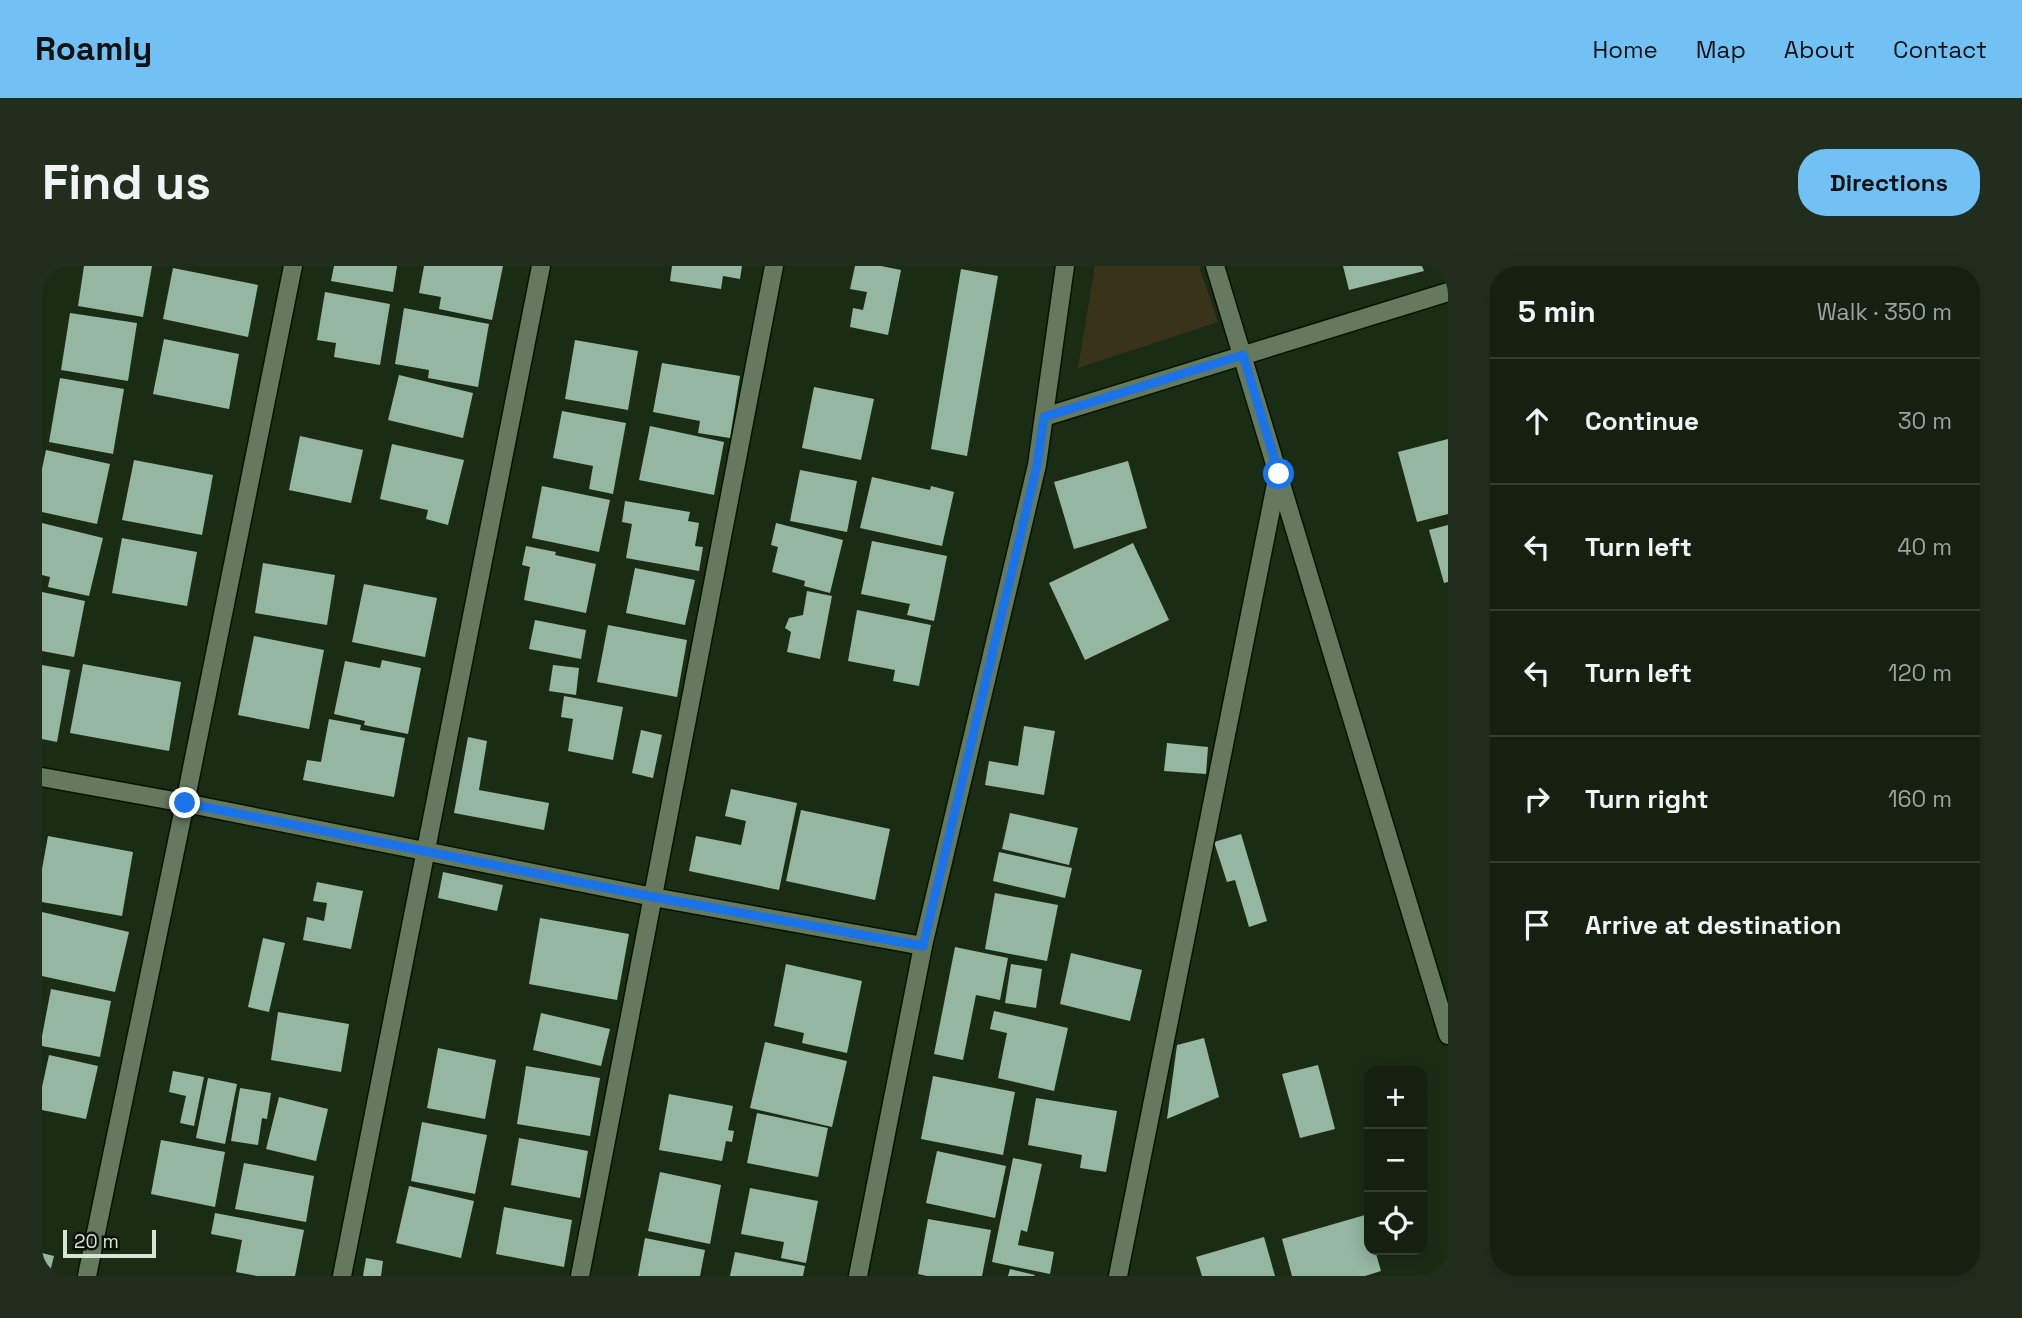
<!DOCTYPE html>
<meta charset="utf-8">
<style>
:root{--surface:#142110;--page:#212e1e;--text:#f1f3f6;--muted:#9da39f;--line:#333e30;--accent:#72c1f5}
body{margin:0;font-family:"Space Grotesk",sans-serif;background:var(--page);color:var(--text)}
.controls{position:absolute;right:21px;bottom:21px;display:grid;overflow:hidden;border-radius:14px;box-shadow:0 4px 18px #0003}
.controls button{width:63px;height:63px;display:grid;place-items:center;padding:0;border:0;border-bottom:2px solid var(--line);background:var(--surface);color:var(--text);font:35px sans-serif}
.scale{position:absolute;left:21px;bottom:18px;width:93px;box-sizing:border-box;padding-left:7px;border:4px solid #d7e3d4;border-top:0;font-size:19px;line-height:24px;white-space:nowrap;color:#d7e3d4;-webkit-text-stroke:5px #0a1208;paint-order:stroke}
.stop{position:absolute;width:21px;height:21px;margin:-16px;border:5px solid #1a73e8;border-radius:50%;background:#fff}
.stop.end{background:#1a73e8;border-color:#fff;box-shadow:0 2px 7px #0008}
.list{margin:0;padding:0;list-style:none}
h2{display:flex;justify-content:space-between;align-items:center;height:91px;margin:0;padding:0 28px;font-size:30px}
h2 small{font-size:23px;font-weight:400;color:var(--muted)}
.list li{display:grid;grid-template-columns:46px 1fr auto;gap:21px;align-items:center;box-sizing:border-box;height:126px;padding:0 28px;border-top:2px solid var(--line)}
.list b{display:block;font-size:26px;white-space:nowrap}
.list em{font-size:23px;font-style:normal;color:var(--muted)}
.icon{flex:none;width:38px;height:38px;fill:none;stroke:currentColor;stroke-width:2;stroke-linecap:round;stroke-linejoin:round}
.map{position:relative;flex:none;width:1406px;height:1010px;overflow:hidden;border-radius:28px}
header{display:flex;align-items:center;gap:42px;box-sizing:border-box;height:98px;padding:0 35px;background:var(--accent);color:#111}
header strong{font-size:33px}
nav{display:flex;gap:38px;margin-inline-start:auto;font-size:24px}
.intro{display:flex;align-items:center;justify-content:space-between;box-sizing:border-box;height:168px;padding:0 42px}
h1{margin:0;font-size:49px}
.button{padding:18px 32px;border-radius:28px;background:var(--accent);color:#111;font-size:24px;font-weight:700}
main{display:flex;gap:42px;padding:0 42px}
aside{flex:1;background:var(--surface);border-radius:28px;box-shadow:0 4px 18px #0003}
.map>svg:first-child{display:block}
</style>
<header>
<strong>Roamly</strong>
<nav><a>Home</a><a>Map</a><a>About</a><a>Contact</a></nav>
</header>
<div class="intro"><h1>Find us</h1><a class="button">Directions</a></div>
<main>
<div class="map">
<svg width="1406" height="1010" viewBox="0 0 1406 1010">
<rect width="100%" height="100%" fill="#1b2c15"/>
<path fill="#393419" d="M 1053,0 L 1157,0 L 1176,56 L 1036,102 Z"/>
<g fill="#95b7a2">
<path d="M 42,0 L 110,0 L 101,51 L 36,40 Z"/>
<path d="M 292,0 L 355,0 L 351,26 L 289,15 Z"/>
<path d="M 382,0 L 461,0 L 450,54 L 397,43 L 399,31 L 377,27 Z"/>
<path d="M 630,0 L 700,0 L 698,13 L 681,10 L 679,23 L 628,15 Z"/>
<path d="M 813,0 L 839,0 L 859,4 L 846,69 L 808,61 L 811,42 L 821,44 L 825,26 L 808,23 Z"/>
<path d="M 1301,0 L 1380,0 L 1382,5 L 1307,24 Z"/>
<path d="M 131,2 L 216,19 L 206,71 L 121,53 Z"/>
<path d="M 919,3 L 956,10 L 925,190 L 889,183 Z"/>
<path d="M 283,26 L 348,38 L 338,99 L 292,91 L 294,77 L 275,74 Z"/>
<path d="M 362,42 L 447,58 L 436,121 L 386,112 L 387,104 L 353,98 Z"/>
<path d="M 28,47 L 95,57 L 86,115 L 19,104 Z"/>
<path d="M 122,73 L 197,88 L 187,143 L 111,128 Z"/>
<path d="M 533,74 L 596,85 L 586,144 L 523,133 Z"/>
<path d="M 620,97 L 698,110 L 688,172 L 656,167 L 658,155 L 611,146 Z"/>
<path d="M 357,109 L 431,127 L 421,172 L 346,154 Z"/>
<path d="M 18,112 L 82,123 L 71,188 L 7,176 Z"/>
<path d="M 772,121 L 832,133 L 819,194 L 760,182 Z"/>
<path d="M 520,145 L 584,157 L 571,228 L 547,223 L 551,200 L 511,192 Z"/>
<path d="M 608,160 L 682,176 L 672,229 L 597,214 Z"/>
<path d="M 258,170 L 321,184 L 309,237 L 247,224 Z"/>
<path d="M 1406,173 L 1406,248 L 1375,256 L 1356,186 Z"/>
<path d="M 350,178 L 422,194 L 406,259 L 384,253 L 386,244 L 338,233 Z"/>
<path d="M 4,184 L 68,198 L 55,258 L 0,246 L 0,203 Z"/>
<path d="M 92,194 L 171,209 L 160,269 L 80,254 Z"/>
<path d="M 1086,195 L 1105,262 L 1032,283 L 1012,216 Z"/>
<path d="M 758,204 L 815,215 L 805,266 L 748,255 Z"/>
<path d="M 830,211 L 888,224 L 889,220 L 912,226 L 900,280 L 818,262 Z"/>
<path d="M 500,220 L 568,234 L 557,286 L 490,272 Z"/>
<path d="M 583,235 L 648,246 L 646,255 L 657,257 L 653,280 L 661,281 L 657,305 L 584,292 L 590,258 L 580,256 Z"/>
<path d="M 0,257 L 61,272 L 47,330 L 6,321 L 8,311 L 0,309 Z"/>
<path d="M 734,257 L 801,274 L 788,327 L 762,320 L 763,315 L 730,306 L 736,281 L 729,279 Z"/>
<path d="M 1406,259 L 1406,316 L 1402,317 L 1387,264 Z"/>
<path d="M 80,272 L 155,286 L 145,340 L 70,327 Z"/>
<path d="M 830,275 L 905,290 L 892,355 L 865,349 L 868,338 L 819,328 Z"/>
<path d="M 1091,277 L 1127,354 L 1043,394 L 1007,317 Z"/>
<path d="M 484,280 L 514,286 L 513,289 L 554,298 L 544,347 L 482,334 L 488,301 L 480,299 Z"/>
<path d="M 221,297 L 293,309 L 285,359 L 213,347 Z"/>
<path d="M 593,302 L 653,314 L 643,359 L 584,347 Z"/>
<path d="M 322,318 L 395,332 L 383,391 L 310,376 Z"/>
<path d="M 765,325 L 790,330 L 778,393 L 745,386 L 749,366 L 743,362 L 747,352 L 761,349 Z"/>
<path d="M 0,326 L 43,335 L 32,391 L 0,385 Z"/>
<path d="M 815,344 L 889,359 L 877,420 L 851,415 L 853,404 L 806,395 Z"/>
<path d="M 493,354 L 544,364 L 539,393 L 487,383 Z"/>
<path d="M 566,359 L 645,374 L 635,431 L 555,416 Z"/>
<path d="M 212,370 L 282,384 L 267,463 L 196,449 Z"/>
<path d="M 340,394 L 379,402 L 366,468 L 322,459 L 323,455 L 292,448 L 303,395 L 338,402 Z"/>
<path d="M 41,398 L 139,416 L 127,485 L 28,467 Z"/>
<path d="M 0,399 L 28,404 L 15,476 L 0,473 Z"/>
<path d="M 511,399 L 537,402 L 534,429 L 507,425 Z"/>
<path d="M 522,430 L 581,441 L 571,494 L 526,485 L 531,453 L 519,451 Z"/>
<path d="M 287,453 L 319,459 L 318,464 L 363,472 L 352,531 L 261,514 L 265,494 L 279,496 Z"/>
<path d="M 982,460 L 1013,465 L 1002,529 L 943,519 L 947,495 L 976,500 Z"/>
<path d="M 599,464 L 620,469 L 611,512 L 590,507 Z"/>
<path d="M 426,471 L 445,475 L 437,524 L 507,537 L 502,564 L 412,547 Z"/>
<path d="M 1125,477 L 1166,481 L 1164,508 L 1122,505 Z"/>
<path d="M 689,523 L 755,537 L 737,624 L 647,605 L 654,570 L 699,579 L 704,555 L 683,550 Z"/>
<path d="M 759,544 L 848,563 L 833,634 L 744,615 Z"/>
<path d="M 968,547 L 1036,562 L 1027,599 L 960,583 Z"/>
<path d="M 1199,568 L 1225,655 L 1207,661 L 1193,614 L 1185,616 L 1172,576 Z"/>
<path d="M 6,570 L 91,586 L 80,650 L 0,636 L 0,603 Z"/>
<path d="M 957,586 L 1030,602 L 1023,632 L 951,615 Z"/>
<path d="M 401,606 L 461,619 L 455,645 L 396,632 Z"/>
<path d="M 275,616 L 321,625 L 309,683 L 261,674 L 265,651 L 282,655 L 285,637 L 271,635 Z"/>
<path d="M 953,627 L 1016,639 L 1005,695 L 943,683 Z"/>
<path d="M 0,646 L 87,666 L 73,726 L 0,710 Z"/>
<path d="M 498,652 L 587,668 L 575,734 L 487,718 Z"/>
<path d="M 221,672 L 243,677 L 227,746 L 206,741 Z"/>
<path d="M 913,681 L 966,692 L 958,734 L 934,729 L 921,794 L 892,788 Z"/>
<path d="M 1029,687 L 1100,704 L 1088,755 L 1018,738 Z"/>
<path d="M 744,698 L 820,715 L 805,787 L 760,777 L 762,767 L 732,760 Z"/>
<path d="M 969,698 L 1000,703 L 994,742 L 963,737 Z"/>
<path d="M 9,723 L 69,735 L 58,791 L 0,780 L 0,770 Z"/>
<path d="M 952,745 L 1026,762 L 1012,825 L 956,812 L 965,767 L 948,763 Z"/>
<path d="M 236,746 L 307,758 L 299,806 L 229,794 Z"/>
<path d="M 499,747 L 568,763 L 559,800 L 491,784 Z"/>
<path d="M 1162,772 L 1177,831 L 1125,853 L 1135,779 Z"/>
<path d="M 723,776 L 805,795 L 790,861 L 708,842 Z"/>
<path d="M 396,782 L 454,794 L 443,853 L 385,842 Z"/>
<path d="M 7,789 L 56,800 L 44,853 L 0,844 L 0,821 Z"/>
<path d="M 1276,799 L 1293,863 L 1258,872 L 1240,808 Z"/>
<path d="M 484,800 L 558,812 L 548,870 L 475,858 Z"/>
<path d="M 131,805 L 162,811 L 152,860 L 138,857 L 144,830 L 127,826 Z"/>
<path d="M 891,810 L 973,826 L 961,889 L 879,873 Z"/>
<path d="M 166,812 L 195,818 L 183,878 L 154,872 Z"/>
<path d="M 198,822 L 229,827 L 225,853 L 220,852 L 216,879 L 189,875 Z"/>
<path d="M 627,828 L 691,840 L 686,864 L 692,865 L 690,876 L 684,875 L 680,895 L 617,884 Z"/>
<path d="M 237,831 L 286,843 L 274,895 L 224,883 Z"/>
<path d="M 994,832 L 1075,845 L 1064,906 L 1038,902 L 1040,889 L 986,879 Z"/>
<path d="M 715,847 L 786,862 L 776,911 L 705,897 Z"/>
<path d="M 380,856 L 445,869 L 433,928 L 369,915 Z"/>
<path d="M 477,872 L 546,885 L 538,932 L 469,919 Z"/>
<path d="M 119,874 L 183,886 L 173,941 L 109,928 Z"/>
<path d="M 895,885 L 964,900 L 953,952 L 884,937 Z"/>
<path d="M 971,892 L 1000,898 L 985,966 L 979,964 L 976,979 L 1012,986 L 1008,1008 L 950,996 Z"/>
<path d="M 202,897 L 272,910 L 264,956 L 193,943 Z"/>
<path d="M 618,906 L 679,919 L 668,978 L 606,965 Z"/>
<path d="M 367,920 L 432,935 L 419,992 L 354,977 Z"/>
<path d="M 708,922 L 776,935 L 764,997 L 739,992 L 742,976 L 699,968 Z"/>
<path d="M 462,941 L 530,954 L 522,1001 L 454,988 Z"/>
<path d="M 173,947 L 262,964 L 253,1010 L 215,1010 L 194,1006 L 200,974 L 169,968 Z"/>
<path d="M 1323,949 L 1327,963 L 1327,984 L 1333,984 L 1339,1005 L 1323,1010 L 1250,1010 L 1240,973 Z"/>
<path d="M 886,953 L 949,964 L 940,1010 L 885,1010 L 876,1008 Z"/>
<path d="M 1222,971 L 1233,1010 L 1160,1010 L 1154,991 Z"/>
<path d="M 603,972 L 663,984 L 658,1010 L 596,1010 Z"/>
<path d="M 693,986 L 763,1000 L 761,1010 L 688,1010 Z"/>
<path d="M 0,987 L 12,990 L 7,1010 L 0,1010 Z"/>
<path d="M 324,992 L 341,995 L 339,1010 L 321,1010 Z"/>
<path d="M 968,1003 L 993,1009 L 992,1010 L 966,1010 Z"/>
</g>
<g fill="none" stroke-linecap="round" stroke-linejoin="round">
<defs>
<g id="minor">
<path d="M 1173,0 L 1406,769"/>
<path d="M 1002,151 L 1406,26"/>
<path d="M 0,511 L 143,537 L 611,631 L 881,680"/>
<path d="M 45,1010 L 143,537 L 251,0"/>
<path d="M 300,1010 L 499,0"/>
<path d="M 538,1010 L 732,0"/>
<path d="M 816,1010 L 881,680 L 995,199 L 1023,0"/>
<path d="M 1076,1010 L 1236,208"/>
</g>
</defs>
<use href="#minor" stroke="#051401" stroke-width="21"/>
<use href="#minor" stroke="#64795e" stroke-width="18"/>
</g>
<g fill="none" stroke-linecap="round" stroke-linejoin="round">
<path stroke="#1a73e8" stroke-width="9" d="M 143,537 L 611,631 L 881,680 L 995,199 L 1002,151 L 1201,89 L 1237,208"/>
</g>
</svg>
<div class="controls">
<button>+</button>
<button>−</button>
<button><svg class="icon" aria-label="locate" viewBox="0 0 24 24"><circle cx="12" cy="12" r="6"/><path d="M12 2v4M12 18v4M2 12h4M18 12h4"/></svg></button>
</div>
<div class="scale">20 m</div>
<div class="stop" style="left:1237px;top:208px"></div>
<div class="stop end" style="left:143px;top:537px"></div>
</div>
<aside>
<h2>5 min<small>Walk · 350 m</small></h2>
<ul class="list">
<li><svg class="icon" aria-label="ahead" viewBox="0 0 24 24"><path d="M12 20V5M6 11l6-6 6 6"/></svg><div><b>Continue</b></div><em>30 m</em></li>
<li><svg class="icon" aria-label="left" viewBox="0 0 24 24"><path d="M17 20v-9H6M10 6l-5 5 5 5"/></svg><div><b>Turn left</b></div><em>40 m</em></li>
<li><svg class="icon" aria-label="left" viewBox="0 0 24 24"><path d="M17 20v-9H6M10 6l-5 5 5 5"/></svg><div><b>Turn left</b></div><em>120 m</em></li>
<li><svg class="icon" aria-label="right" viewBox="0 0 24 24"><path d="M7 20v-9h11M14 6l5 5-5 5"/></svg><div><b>Turn right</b></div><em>160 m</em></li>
<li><svg class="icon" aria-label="arrive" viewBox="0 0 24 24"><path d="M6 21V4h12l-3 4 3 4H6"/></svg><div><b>Arrive at destination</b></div></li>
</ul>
</aside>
</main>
